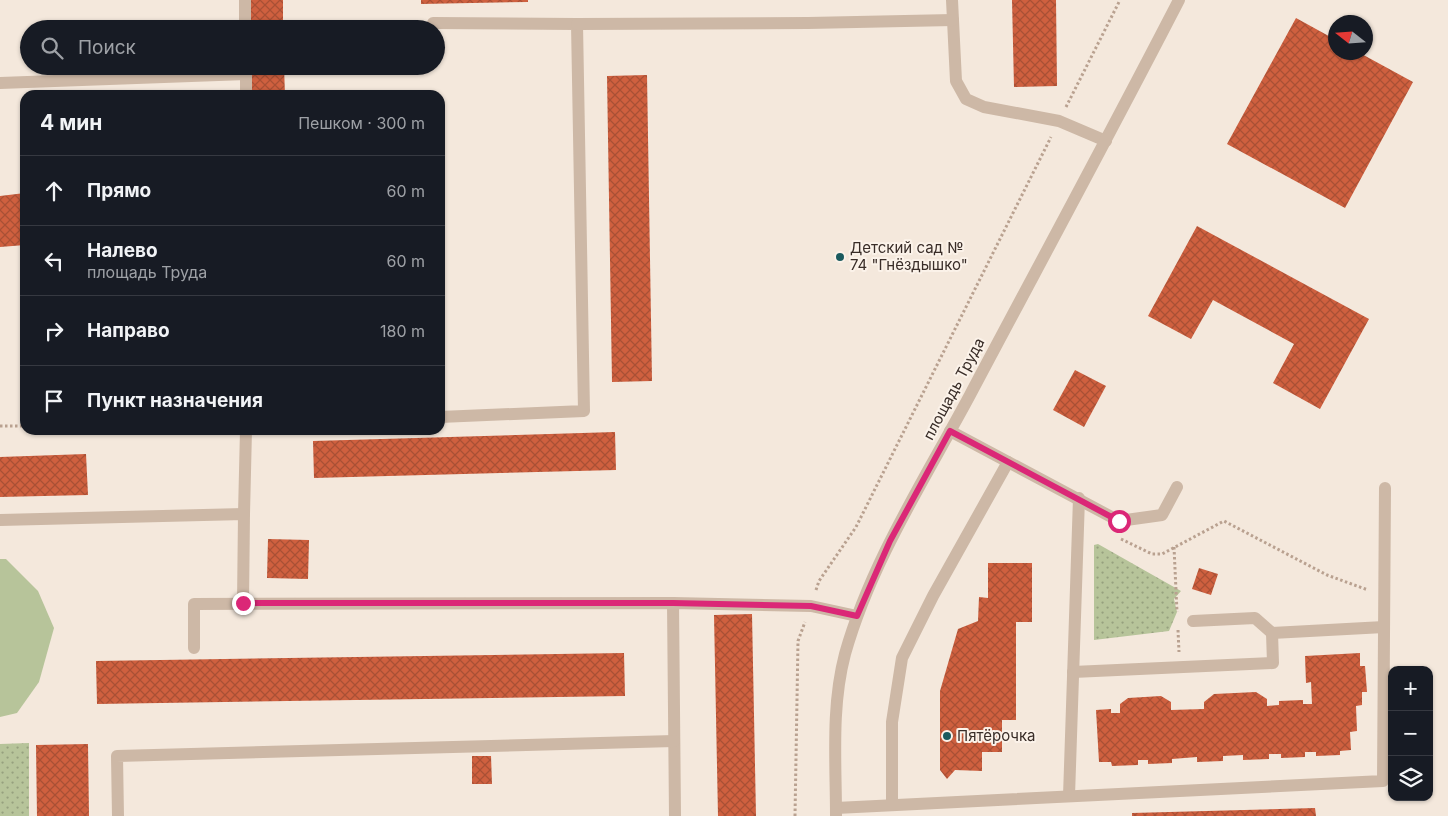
<!DOCTYPE html>
<html lang="ru">
<meta charset="utf-8">
<style>
:root{--surface:#171b24;--page:#20242c;--text:#f1f3f6;--muted:#9ea1a6;--line:#363941}
body{margin:0;font-family:Inter,sans-serif;background:var(--page);color:var(--text)}
.controls{position:absolute;right:15px;bottom:15px;display:grid;overflow:hidden;border-radius:10px;box-shadow:0 1px 4px #0004}
.controls button{width:45px;height:45px;display:grid;place-items:center;padding:0;border:0;border-bottom:1px solid var(--line);background:var(--surface);color:var(--text);font:25px sans-serif}
.compass{position:absolute;left:1328px;top:15px;width:45px;height:45px;border-radius:50%;background:var(--surface);box-shadow:0 1px 4px #0004;rotate:287deg}
.stop{position:absolute;width:15px;height:15px;margin:-11px;border:4px solid #db2777;border-radius:50%;background:#fff}
.stop.end{background:#db2777;border-color:#fff;box-shadow:0 1px 5px #0008}
.list{margin:0;padding:0;list-style:none}
h2{display:flex;justify-content:space-between;align-items:center;height:65px;margin:0;padding:0 20px;font-size:21px}
h2 small{font-size:16px;font-weight:400;color:var(--muted)}
.list li{display:grid;grid-template-columns:32px 1fr auto;gap:15px;align-items:center;box-sizing:border-box;height:70px;padding:0 20px;border-top:1px solid var(--line)}
.list b{display:block;font-size:19px;white-space:nowrap}
.list p{margin:0;font-size:16px;white-space:nowrap;color:var(--muted)}
.list em{font-size:16px;font-style:normal;color:var(--muted)}
.icon{flex:none;width:28px;height:28px;fill:none;stroke:currentColor;stroke-width:2;stroke-linecap:round;stroke-linejoin:round}
.map{position:relative;flex:none;width:1448px;height:816px;overflow:hidden}
.search{position:absolute;background:var(--surface);box-shadow:0 1px 4px #0004;left:20px;top:20px;width:425px;height:55px;display:flex;align-items:center;gap:12px;box-sizing:border-box;padding:0 18px;border-radius:28px;color:var(--muted);font-size:19px}
.panel{position:absolute;background:var(--surface);box-shadow:0 1px 4px #0004;left:20px;top:90px;width:425px;height:345px;border-radius:15px}
.map>svg:first-child{display:block}
</style>
<div class="map">
<svg width="1448" height="816" viewBox="0 0 1448 816">
<defs>
<pattern id="park-dots" width="8" height="8" patternUnits="userSpaceOnUse" patternTransform="scale(1.25)"><rect width="8" height="8" fill="#b7c49a"/><path d="M2 2h.1M6 6h.1" fill="none" stroke="#96a07e" stroke-width="1.8" stroke-linecap="round"/></pattern>
<pattern id="building-cross-hatch" width="8" height="8" patternUnits="userSpaceOnUse" patternTransform="scale(1.25)"><rect width="8" height="8" fill="#cf603f"/><path d="M0 0l8 8M0 8l8-8" fill="none" stroke="#a95035"/></pattern>
</defs>
<rect width="100%" height="100%" fill="#f4e8dc"/>
<g fill="url(#park-dots)">
<path d="M 1098,544 L 1181,591 L 1174,599 L 1177,612 L 1169,631 L 1094,640 L 1094,545 Z"/>
<path d="M 29,743 L 29,816 L 0,816 L 0,744 Z"/>
</g>
<path fill="#b7c49a" d="M 0,559 L 6,559 L 38,591 L 54,628 L 39,682 L 17,713 L 0,717 Z"/>
<g fill="url(#building-cross-hatch)">
<path d="M 243,0 L 283,0 L 283,29 L 244,29 Z"/>
<path d="M 421,0 L 528,0 L 528,2 L 421,4 Z"/>
<path d="M 1012,0 L 1056,0 L 1057,86 L 1014,87 Z"/>
<path d="M 1296,18 L 1336,40 L 1336,52 L 1358,52 L 1413,82 L 1345,208 L 1227,144 Z"/>
<path d="M 244,66 L 284,66 L 285,95 L 244,95 Z"/>
<path d="M 647,75 L 652,381 L 612,382 L 607,76 Z"/>
<path d="M 25,193 L 25,245 L 0,247 L 0,196 Z"/>
<path d="M 1197,226 L 1369,319 L 1320,409 L 1273,383 L 1294,344 L 1213,300 L 1191,339 L 1148,316 Z"/>
<path d="M 1075,370 L 1106,386 L 1084,427 L 1053,410 Z"/>
<path d="M 615,432 L 616,470 L 314,478 L 313,441 Z"/>
<path d="M 86,454 L 88,495 L 0,497 L 0,457 Z"/>
<path d="M 268,539 L 309,540 L 308,579 L 267,578 Z"/>
<path d="M 988,563 L 1032,563 L 1032,622 L 1016,622 L 1016,720 L 1002,720 L 1002,752 L 982,752 L 982,771 L 955,770 L 947,779 L 940,770 L 940,691 L 958,629 L 978,621 L 979,597 L 988,598 Z"/>
<path d="M 1199,568 L 1218,574 L 1211,595 L 1192,589 Z"/>
<path d="M 752,614 L 756,816 L 718,816 L 714,615 Z"/>
<path d="M 624,653 L 625,696 L 97,704 L 96,661 Z"/>
<path d="M 1360,653 L 1360,666 L 1365,666 L 1367,692 L 1362,692 L 1362,705 L 1356,706 L 1357,731 L 1350,732 L 1351,750 L 1340,751 L 1340,755 L 1316,756 L 1316,752 L 1305,752 L 1305,757 L 1281,758 L 1281,754 L 1269,754 L 1269,759 L 1243,760 L 1243,755 L 1223,756 L 1223,761 L 1197,762 L 1197,757 L 1172,759 L 1172,763 L 1148,764 L 1148,760 L 1138,760 L 1138,765 L 1112,766 L 1111,762 L 1099,762 L 1096,710 L 1111,709 L 1111,713 L 1120,713 L 1120,704 L 1128,698 L 1161,696 L 1171,702 L 1171,710 L 1204,709 L 1204,702 L 1214,694 L 1256,692 L 1267,699 L 1267,706 L 1279,705 L 1279,701 L 1303,700 L 1303,704 L 1312,704 L 1311,682 L 1306,683 L 1305,656 Z"/>
<path d="M 88,744 L 89,816 L 37,816 L 36,745 Z"/>
<path d="M 472,756 L 491,756 L 492,784 L 472,784 Z"/>
<path d="M 1315,808 L 1316,816 L 1132,816 L 1132,813 Z"/>
</g>
<g fill="none" stroke-linecap="round" stroke-linejoin="round">
<g stroke="#b9a190" stroke-width="3" stroke-dasharray="2.5 2.5" stroke-linecap="butt">
<path d="M 1066,107 L 1120,0"/>
<path d="M 0,426 L 25,426"/>
<path d="M 1121,539 L 1152,554 L 1162,554 L 1224,521 L 1327,575 L 1368,590"/>
<path d="M 1174,547 L 1177,612"/>
<path d="M 816,590 L 819,581 L 856,527 L 1051,137"/>
<path d="M 1178,630 L 1179,652"/>
<path d="M 795,816 L 798,641 L 805,622"/>
</g>
<g stroke="#cdb8a6" stroke-width="12">
<path d="M 245,0 L 245,29"/>
<path d="M 952,0 L 956,81 L 966,99 L 984,107 L 1059,121 L 1106,141"/>
<path d="M 433,23 L 577,24 L 584,411 L 440,417"/>
<path d="M 577,24 L 808,23 L 953,20"/>
<path d="M 246,66 L 246,95"/>
<path d="M 0,83 L 246,74"/>
<path d="M 950,431 L 1119,521 L 1162,515 L 1177,487"/>
<path d="M 244,514 L 246,430"/>
<path d="M 0,520 L 244,514 L 243,603"/>
<path d="M 673,603 L 675,816"/>
<path d="M 1193,621 L 1255,618 L 1272,633"/>
<path d="M 194,648 L 194,604 L 673,603 L 811,606 L 857,616"/>
<path d="M 1073,672 L 1273,663 L 1272,633 L 1384,627"/>
<path d="M 1069,796 L 1079,498"/>
<path d="M 892,805 L 892,722 L 902,658 L 933,596 L 1008,462"/>
<path d="M 836,808 L 1383,781 L 1385,488"/>
<path d="M 118,816 L 117,756 L 674,741"/>
<path d="M 836,816 C 836,762 831,707 845,654 C 871,562 925,479 970,395 C 1040,263 1111,132 1179,0"/>
</g>
</g>
<g fill="none" stroke-linecap="round" stroke-linejoin="round">
<path stroke="#db2777" stroke-width="6" d="M 243,603 L 673,603 L 811,606 L 857,616 L 890,541 L 950,431 L 1119,521"/>
</g>
<g fill="#1a5a5e" stroke="#fbf2e9" stroke-width="2">
<circle cx="840" cy="257" r="5"/>
<circle cx="947" cy="736" r="5"/>
</g>
<g text-anchor="middle" stroke-width="4" stroke-linejoin="round" paint-order="stroke">
<g font-size="15" fill="#392d28" stroke="#fbf2e9" text-anchor="start">
<text x="850" y="253">Детский сад №<tspan x="850" dy="17">74 "Гнёздышко"</tspan></text>
<text x="957" y="741">Пятёрочка</text>
</g>
<g font-size="15" fill="#392d28" stroke="#fbf2e9">
<text transform="translate(954 389) rotate(-62)" y="5">площадь Труда</text>
</g>
</g>
</svg>
<div class="controls">
<button>+</button>
<button>−</button>
<button><svg class="icon" aria-label="layers" viewBox="0 0 24 24"><path d="M12 4l9 5-9 5-9-5zM3 14l9 5 9-5"/></svg></button>
</div>
<svg class="compass" viewBox="-18 -18 36 36"><path d="M0-13l5 13h-10z" fill="#e53935"/><path d="M0 13l5-13h-10z" fill="#9ea1a6"/></svg>
<div class="stop" style="left:1119px;top:521px"></div>
<div class="stop end" style="left:243px;top:603px"></div>
<div class="search"><svg class="icon" aria-label="search" viewBox="0 0 24 24"><circle cx="10" cy="10" r="6"/><path d="M15 15l6 6"/></svg>Поиск</div>
<section class="panel">
<h2>4 мин<small>Пешком · 300 m</small></h2>
<ul class="list">
<li><svg class="icon" aria-label="ahead" viewBox="0 0 24 24"><path d="M12 20V5M6 11l6-6 6 6"/></svg><div><b>Прямо</b></div><em>60 m</em></li>
<li><svg class="icon" aria-label="left" viewBox="0 0 24 24"><path d="M17 20v-9H6M10 6l-5 5 5 5"/></svg><div><b>Налево</b><p>площадь Труда</p></div><em>60 m</em></li>
<li><svg class="icon" aria-label="right" viewBox="0 0 24 24"><path d="M7 20v-9h11M14 6l5 5-5 5"/></svg><div><b>Направо</b></div><em>180 m</em></li>
<li><svg class="icon" aria-label="arrive" viewBox="0 0 24 24"><path d="M6 21V4h12l-3 4 3 4H6"/></svg><div><b>Пункт назначения</b></div></li>
</ul>
</section>
</div>
